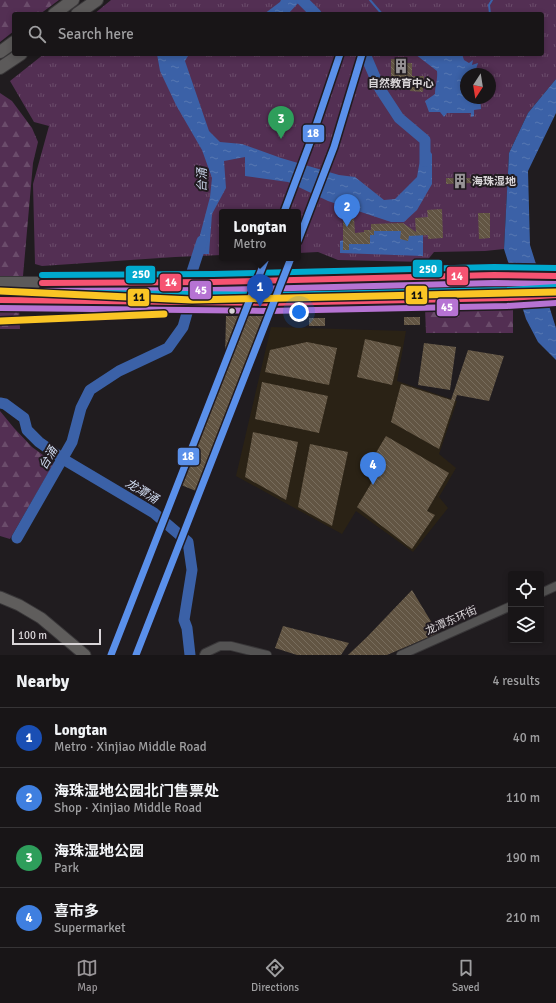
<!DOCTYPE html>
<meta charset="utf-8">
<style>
:root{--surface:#181517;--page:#211e20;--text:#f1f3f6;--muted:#9f9fa1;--line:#363436;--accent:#989497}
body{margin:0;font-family:Signika,"Noto Sans SC",sans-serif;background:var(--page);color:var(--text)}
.controls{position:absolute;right:12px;bottom:12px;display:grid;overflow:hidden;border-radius:4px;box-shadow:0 2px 6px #0003}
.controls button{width:36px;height:36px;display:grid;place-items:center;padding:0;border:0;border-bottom:1px solid var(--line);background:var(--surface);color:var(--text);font:20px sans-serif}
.compass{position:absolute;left:460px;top:68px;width:36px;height:36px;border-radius:50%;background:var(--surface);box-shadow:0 2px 6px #0003;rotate:192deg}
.scale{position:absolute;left:12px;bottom:10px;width:89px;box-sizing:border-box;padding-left:4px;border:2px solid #d9d5d8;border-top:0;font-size:11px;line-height:14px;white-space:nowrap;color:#d9d5d8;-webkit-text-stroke:3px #211b20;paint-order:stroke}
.you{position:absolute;left:299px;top:312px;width:14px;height:14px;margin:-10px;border:3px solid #fff;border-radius:50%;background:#1a73e8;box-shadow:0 0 0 6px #1a73e833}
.badge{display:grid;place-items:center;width:26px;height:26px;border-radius:50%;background:var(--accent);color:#fff;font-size:13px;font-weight:700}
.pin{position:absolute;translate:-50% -33px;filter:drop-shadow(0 1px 2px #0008)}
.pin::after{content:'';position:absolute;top:21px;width:14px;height:12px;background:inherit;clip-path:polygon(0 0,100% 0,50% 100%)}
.popup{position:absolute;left:219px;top:209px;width:82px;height:52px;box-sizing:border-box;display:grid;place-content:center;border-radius:4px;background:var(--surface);filter:drop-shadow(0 1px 3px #0005);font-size:13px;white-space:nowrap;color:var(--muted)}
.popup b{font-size:15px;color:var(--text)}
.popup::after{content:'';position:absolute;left:50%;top:100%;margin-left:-8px;border:8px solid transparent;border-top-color:var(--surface)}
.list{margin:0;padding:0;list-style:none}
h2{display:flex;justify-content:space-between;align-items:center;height:52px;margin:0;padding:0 16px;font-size:17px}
h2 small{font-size:13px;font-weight:400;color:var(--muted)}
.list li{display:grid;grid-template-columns:26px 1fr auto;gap:12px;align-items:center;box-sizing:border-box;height:60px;padding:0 16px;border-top:1px solid var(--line)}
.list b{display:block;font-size:15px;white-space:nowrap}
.list p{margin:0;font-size:13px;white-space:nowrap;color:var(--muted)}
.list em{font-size:13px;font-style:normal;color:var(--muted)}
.icon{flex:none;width:22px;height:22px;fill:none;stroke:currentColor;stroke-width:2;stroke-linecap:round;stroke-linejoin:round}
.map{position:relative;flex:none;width:556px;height:655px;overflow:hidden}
.search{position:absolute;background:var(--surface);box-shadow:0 2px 6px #0003;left:12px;right:12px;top:12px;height:44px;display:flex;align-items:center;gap:10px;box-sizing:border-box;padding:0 14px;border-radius:4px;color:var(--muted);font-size:15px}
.sheet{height:292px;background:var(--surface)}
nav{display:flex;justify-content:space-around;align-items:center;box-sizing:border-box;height:56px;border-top:1px solid var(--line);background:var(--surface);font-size:11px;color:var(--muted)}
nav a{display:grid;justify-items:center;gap:2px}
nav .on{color:var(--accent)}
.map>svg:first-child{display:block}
</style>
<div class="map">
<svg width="556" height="655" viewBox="0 0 556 655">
<defs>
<pattern id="grass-tufts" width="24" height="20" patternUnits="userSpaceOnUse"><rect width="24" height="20" fill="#532f53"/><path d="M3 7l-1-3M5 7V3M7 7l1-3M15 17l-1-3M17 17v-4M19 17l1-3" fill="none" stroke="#6b4c6b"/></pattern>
<pattern id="forest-firs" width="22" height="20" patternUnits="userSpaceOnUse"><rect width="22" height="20" fill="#532f53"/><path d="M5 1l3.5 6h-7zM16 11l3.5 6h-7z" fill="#6b4c6b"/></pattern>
<pattern id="water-ripples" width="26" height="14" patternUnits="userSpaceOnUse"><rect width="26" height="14" fill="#3b61a7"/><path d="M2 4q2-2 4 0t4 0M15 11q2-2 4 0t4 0" fill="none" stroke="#5777b2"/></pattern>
<pattern id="building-back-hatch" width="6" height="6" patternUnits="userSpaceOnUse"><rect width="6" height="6" fill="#625543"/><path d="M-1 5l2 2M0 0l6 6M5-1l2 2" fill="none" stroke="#786d5d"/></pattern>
</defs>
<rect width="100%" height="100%" fill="#201c1f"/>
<path fill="#2a2215" d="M 271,327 L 406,331 L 397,381 L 457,401 L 439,454 L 456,468 L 439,497 L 448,508 L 413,552 L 356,511 L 342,534 L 236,476 Z"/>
<path fill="url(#grass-tufts)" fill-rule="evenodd" d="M 111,0 L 556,0 L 556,79 L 528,113 L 509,153 L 504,249 L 485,251 L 434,252 L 426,262 L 338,260 L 318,252 L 298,253 L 298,212 L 222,212 L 222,255 L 175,257 L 42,266 L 35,264 L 33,184 L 49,126 L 34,122 L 10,81 L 44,54 L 542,54 L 542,14 L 94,14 ZM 466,74 L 490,74 L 490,98 L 466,98 Z"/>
<g fill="url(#forest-firs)">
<path d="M 0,0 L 59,0 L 40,14 L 14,14 L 14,31 L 0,42 Z"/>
<path d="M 0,93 L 12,101 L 32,128 L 38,142 L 33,163 L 23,276 L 0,277 Z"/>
<path d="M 19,307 L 20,329 L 0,329 L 0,308 Z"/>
<path d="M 513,307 L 513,333 L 426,333 L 425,308 Z"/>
<path d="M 0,411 L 14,428 L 32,447 L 54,463 L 10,539 L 0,536 Z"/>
</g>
<g fill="url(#water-ripples)">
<path d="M 281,0 L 301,0 L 288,14 L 262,14 L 264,14 L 280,2 Z"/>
<path d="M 157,54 L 189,54 L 185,61 L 209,131 L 220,142 L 242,144 L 281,158 L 339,175 L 355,177 L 384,200 L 395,199 L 417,177 L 421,154 L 425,146 L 432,154 L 432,184 L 417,210 L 404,222 L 391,222 L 328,201 L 288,182 L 245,176 L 245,157 L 224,161 L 226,188 L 212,214 L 209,254 L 195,254 L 210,197 L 212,178 L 202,150 L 176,105 L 160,71 Z"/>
<path d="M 415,54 L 462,54 L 464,60 L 469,63 L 473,60 L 472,65 L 478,63 L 475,72 L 477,74 L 466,74 L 466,98 L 480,98 L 481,109 L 474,110 L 474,116 L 471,117 L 471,113 L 447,113 L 444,117 L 440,112 L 429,112 L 425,101 L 435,94 C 435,86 438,79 437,71 Z"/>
<path d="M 556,79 L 556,113 L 528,171 L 530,245 L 556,328 L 556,360 L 538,342 L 526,319 L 504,249 L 509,153 L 528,113 Z"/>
<path d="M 402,228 L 423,235 L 423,256 L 340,253 L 340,241 L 353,238 L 374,230 Z"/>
</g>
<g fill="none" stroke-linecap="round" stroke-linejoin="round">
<g stroke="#3b61a7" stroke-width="2">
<path d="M 370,0 L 382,14"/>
<path d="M 490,14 L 489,5 L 492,0"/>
</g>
<g stroke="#3b61a7" stroke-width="11">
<path d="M 302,0 L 316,14"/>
<path d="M 365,54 L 380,89 L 399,118 L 425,140 L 425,161"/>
<path d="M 0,403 L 5,404 L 24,418 L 27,430 L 39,442 L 63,459 L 154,513 L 188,542 L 192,570 L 184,620 L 187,628 L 190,655"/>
<path d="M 17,538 L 72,442 L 81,408 L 90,390 L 119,371 L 168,348 L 183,327 L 189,306 L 188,284 L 202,241"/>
</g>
</g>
<g fill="url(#building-back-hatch)">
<path d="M 391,59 L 403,59 L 403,63 L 412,63 L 412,76 L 424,76 L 423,92 L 410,91 L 411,78 L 391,79 Z"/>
<path d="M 446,178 L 474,178 L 474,183 L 446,184 Z"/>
<path d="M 442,209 L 443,238 L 428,239 L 428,235 L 409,236 L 408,241 L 400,239 L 401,231 L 374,231 L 374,235 L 370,235 L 370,244 L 349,244 L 349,250 L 343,250 L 343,218 L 354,218 L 355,233 L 364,232 L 364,230 L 371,230 L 371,224 L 403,223 L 416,232 L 415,218 L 428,217 L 427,210 Z"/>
<path d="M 478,213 L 490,213 L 490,238 L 479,239 Z"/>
<path d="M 226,316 L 272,316 L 254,357 L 201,493 L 176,483 L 225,358 Z"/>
<rect x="404" y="317" width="16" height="8"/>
<rect x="309" y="318" width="16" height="8"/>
<path d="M 365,339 L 401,347 L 392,385 L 357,377 Z"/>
<path d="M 307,342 L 337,348 L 329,385 L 265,372 L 270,350 Z"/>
<path d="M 424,343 L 456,347 L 450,390 L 418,385 Z"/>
<path d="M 468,350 L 504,356 L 489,401 L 457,395 L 439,449 L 391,422 L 401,384 L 451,400 Z"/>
<path d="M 262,382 L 328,396 L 319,433 L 255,419 Z"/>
<path d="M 253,432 L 298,442 L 286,500 L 245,477 Z"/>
<path d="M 386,436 L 449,473 L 427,511 L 435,515 L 412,549 L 357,507 L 378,472 L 368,466 Z"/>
<path d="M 310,444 L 348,452 L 332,526 L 298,507 Z"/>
<path d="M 412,590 L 438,633 L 387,655 L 348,655 L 367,637 Z"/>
<path d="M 283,626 L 349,643 L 341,655 L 297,655 L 275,648 Z"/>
</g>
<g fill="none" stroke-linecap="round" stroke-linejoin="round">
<defs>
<g id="minor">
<path d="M 541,593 L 556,586"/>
<path d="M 204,655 L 205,653 L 220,646 L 231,646 L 267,655"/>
<path d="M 401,655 L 511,606"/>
</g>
<path id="major" d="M 0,597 L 19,605 L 41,618 L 85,655"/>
<g id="highway">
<path d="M 54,14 L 73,0"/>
<path d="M 77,14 L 97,0"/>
<path d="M 0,52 L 14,42"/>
<path d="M 0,68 L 21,54"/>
<path d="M 0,283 L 178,283 L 494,275 L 556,276"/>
<path d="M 0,300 L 178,302"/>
<path d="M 213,303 C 327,303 442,299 556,295"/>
</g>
</defs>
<use href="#minor" stroke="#393739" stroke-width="10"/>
<use href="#major" stroke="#393739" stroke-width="13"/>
<use href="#highway" stroke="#393739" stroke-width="14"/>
<use href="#minor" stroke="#545353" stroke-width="8"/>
<use href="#major" stroke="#5f5d5c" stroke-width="11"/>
<use href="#highway" stroke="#5c5a5a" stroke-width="12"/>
<defs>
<path id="highway-bridge" d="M 178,302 L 213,303"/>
</defs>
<use href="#highway-bridge" stroke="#393739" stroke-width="14" stroke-linecap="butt"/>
<use href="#highway-bridge" stroke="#5c5a5a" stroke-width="12"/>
<defs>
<g id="bus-1">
<path d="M 42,283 L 213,282 L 494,275 L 556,276"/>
<path d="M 0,300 L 268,303 L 507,298 L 556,295"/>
</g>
<g id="bus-2">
<path d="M 42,291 L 213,290 L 494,283 L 556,284"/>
<path d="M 0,308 L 268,311 L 507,306 L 556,303"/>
</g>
<g id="bus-3">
<path d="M 42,275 L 213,274 L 494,267 L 556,268"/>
<path d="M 0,292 L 268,295 L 507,290 L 556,287"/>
</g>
</defs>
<use href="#bus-1" stroke="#211b20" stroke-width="9"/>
<use href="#bus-2" stroke="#211b20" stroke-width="9"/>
<use href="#bus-3" stroke="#211b20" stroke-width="9"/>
<use href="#bus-1" stroke="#f65372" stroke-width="6"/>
<use href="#bus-2" stroke="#b673d3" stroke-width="6"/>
<use href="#bus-3" stroke="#00a9ce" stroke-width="6"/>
<defs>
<g id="metro-1">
<path d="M 284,212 L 311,140 L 340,54"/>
<path d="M 298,241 L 334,147 L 362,54"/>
<path d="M 111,655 L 266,258"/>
<path d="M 136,655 L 291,258"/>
</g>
<g id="metro-2">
<path d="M 0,291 L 192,300 L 556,292"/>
<path d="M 0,321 L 164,314"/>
</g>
</defs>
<use href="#metro-1" stroke="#211b20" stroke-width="10"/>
<use href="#metro-2" stroke="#211b20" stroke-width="10"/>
<use href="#metro-1" stroke="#5a90ea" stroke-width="7"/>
<use href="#metro-2" stroke="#fac525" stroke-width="7"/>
</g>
<defs>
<symbol id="building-bare" viewBox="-9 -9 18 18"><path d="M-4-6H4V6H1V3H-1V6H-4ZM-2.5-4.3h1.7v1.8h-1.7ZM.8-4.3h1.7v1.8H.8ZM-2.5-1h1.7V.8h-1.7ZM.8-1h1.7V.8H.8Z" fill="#989497" stroke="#211b20" stroke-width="2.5" paint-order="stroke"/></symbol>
</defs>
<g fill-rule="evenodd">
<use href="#building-bare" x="390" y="55" width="22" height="22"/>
<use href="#building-bare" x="449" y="170" width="22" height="22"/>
</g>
<circle fill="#d9d5d8" stroke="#211b20" stroke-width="1.5" cx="232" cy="311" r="3.5"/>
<g text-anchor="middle" stroke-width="4" stroke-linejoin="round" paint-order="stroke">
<g font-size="11" font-weight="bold" fill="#d9d5d8" stroke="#211b20">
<text x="401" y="87">自然教育中心</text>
<text x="472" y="185" text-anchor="start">海珠湿地</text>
</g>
<g font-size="11" fill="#d9d5d8" stroke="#211b20">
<text transform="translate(451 620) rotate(-24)" y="4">龙潭东环街</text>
</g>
<g font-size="12" font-style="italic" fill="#cedaef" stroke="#211b20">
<text transform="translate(202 180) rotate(-90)" y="4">台涌</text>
<text transform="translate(48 458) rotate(-60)" y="4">台涌</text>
<text transform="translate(142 491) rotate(31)" y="4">龙潭涌</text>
</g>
</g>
<g stroke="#211b20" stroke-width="1.5">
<rect x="302" y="124" width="23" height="19" rx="4" fill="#5a90ea"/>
<rect x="412" y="259" width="31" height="19" rx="4" fill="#00a9ce"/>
<rect x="125" y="265" width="31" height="19" rx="4" fill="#00a9ce"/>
<rect x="446" y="266" width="23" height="20" rx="4" fill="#f65372"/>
<rect x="159" y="273" width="23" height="19" rx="4" fill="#f65372"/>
<rect x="189" y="280" width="23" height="20" rx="4" fill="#b673d3"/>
<rect x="405" y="285" width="23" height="20" rx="4" fill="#fac525"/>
<rect x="127" y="288" width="23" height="19" rx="4" fill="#fac525"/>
<rect x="436" y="298" width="23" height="19" rx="4" fill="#b673d3"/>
<rect x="177" y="447" width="23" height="19" rx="4" fill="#5a90ea"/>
</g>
<g font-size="11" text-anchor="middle" font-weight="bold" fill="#fff">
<text x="313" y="137">18</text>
<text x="428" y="273">250</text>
<text x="141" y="278">250</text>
<text x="457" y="280">14</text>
<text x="171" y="286">14</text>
<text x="201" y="294">45</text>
<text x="447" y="311">45</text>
<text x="188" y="460">18</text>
</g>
<g font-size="11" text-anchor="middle" font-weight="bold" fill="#111">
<text x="417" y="299">11</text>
<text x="139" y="301">11</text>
</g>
</svg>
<div class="controls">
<button><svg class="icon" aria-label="locate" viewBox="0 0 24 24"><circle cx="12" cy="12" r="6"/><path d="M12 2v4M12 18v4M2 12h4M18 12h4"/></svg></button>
<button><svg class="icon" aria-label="layers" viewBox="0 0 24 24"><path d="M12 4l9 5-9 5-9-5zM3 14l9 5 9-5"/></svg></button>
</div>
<svg class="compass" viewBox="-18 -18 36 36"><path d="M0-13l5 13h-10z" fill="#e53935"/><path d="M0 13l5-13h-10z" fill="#9f9fa1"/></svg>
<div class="scale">100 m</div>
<div class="you"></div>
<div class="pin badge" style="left:260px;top:307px;background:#1a4fb4">1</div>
<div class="popup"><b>Longtan</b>Metro</div>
<div class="pin badge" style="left:347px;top:227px;background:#3f7fe0">2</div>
<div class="pin badge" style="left:281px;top:139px;background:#2e9e5b">3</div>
<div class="pin badge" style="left:373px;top:485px;background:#3f7fe0">4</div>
<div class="search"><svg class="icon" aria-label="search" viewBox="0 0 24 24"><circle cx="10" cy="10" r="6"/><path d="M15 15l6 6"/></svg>Search here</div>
</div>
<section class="sheet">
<h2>Nearby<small>4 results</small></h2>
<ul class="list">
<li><span class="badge" style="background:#1a4fb4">1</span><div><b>Longtan</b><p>Metro · Xinjiao Middle Road</p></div><em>40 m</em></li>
<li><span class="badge" style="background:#3f7fe0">2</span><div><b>海珠湿地公园北门售票处</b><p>Shop · Xinjiao Middle Road</p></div><em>110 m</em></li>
<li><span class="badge" style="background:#2e9e5b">3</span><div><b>海珠湿地公园</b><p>Park</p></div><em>190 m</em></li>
<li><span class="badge" style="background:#3f7fe0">4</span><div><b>喜市多</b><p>Supermarket</p></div><em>210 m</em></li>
</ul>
</section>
<nav>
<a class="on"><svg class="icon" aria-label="map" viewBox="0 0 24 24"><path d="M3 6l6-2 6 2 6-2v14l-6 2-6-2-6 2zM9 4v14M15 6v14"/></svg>Map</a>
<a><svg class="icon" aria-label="directions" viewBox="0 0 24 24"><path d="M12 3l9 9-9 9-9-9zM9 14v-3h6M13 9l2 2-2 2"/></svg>Directions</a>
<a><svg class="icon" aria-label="saved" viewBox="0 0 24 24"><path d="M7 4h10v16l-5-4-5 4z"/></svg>Saved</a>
</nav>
